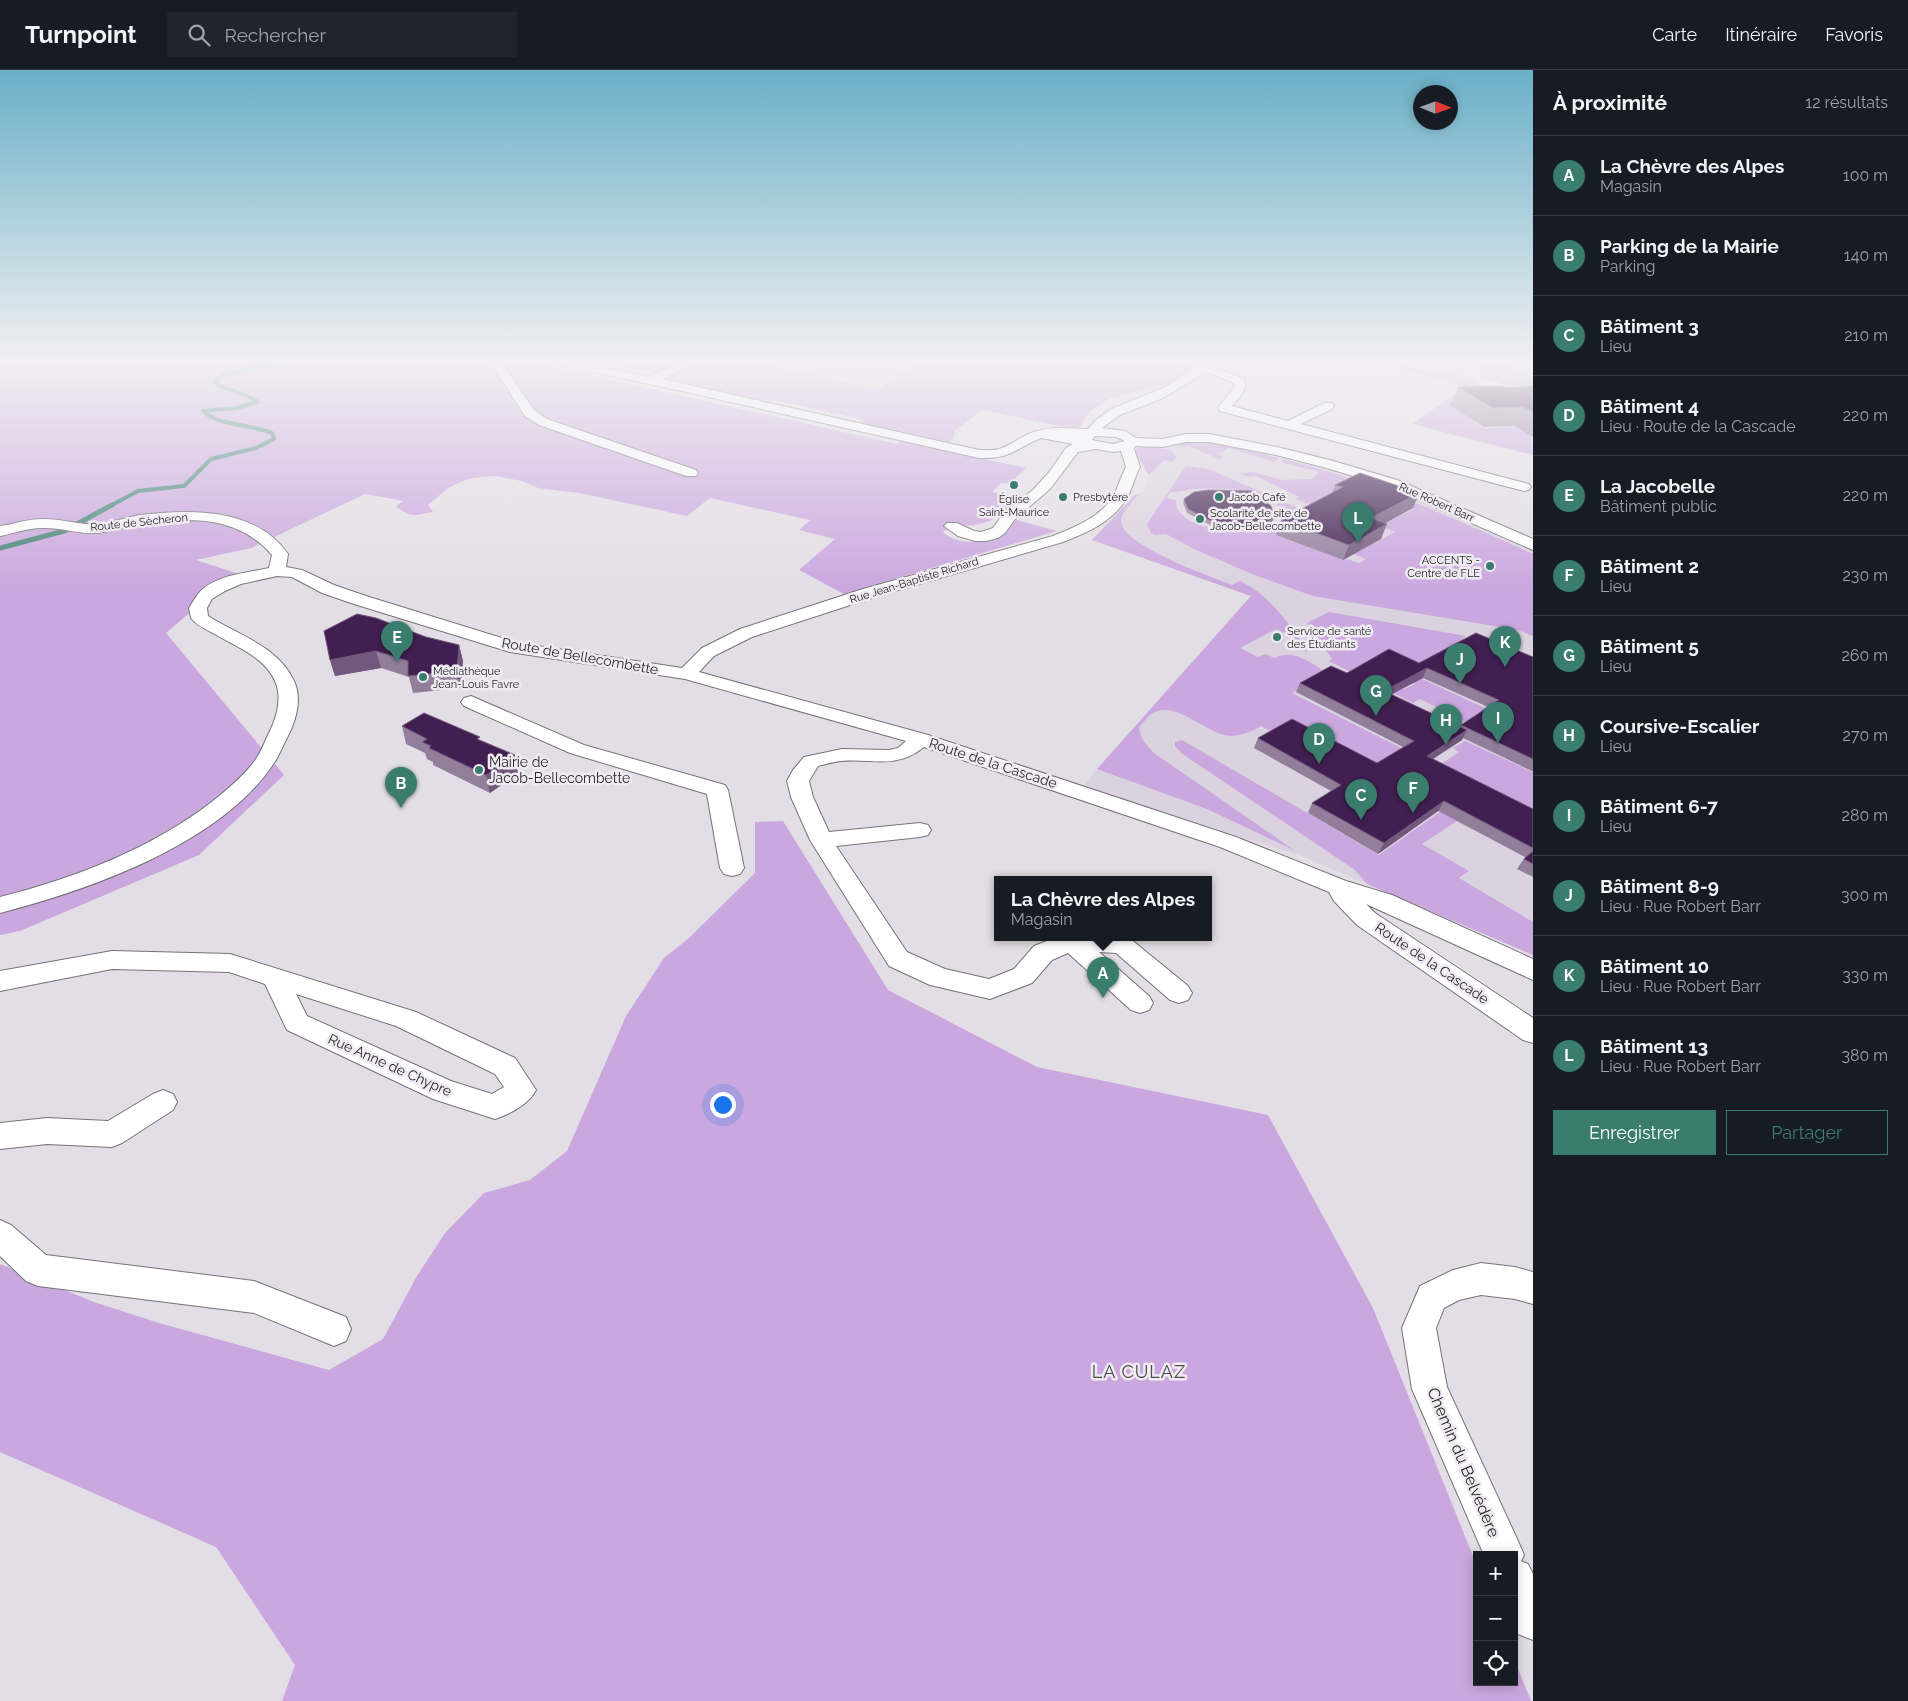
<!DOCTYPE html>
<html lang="fr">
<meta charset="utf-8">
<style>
:root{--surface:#171b24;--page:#20242c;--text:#f1f3f6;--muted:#9ea1a6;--line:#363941;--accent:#3a7c6e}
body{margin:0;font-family:Raleway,sans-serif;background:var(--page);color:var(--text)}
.controls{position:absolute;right:15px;bottom:15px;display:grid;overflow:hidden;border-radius:0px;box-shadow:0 2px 12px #0003}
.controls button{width:45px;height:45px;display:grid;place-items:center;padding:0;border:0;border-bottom:1px solid var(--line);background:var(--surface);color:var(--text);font:25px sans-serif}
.compass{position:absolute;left:1413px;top:15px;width:45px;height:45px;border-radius:50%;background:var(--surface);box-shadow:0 2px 12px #0003;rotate:91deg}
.you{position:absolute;left:722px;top:1034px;width:18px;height:18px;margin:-12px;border:4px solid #fff;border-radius:50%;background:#1a73e8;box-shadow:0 0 0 8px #1a73e833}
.badge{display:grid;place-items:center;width:32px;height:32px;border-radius:50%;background:var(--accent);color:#fff;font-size:16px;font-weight:700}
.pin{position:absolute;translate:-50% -41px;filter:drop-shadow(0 1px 2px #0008)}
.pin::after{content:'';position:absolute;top:26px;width:18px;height:15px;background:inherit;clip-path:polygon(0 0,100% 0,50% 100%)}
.popup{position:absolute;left:994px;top:806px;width:218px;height:65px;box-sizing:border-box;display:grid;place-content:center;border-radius:0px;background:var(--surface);filter:drop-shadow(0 1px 4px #0005);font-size:16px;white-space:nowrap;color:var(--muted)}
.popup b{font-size:19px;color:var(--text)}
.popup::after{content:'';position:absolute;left:50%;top:100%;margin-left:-10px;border:10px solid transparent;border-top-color:var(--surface)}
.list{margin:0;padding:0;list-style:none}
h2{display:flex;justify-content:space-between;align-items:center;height:65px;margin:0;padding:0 20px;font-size:21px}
h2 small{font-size:16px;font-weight:400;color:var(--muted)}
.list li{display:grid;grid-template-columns:32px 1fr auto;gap:15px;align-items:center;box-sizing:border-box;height:80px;padding:0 20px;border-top:1px solid var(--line)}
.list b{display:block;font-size:19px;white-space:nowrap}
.list p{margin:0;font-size:16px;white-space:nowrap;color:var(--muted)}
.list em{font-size:16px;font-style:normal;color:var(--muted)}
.actions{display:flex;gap:10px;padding:15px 20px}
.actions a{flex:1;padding:11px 0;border:1px solid var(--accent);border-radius:0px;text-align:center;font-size:18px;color:var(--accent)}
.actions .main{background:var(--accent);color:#fff}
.icon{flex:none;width:28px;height:28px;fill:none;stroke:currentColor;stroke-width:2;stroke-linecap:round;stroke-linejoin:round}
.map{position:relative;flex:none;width:1533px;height:1631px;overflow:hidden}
header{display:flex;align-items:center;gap:30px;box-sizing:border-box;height:70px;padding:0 25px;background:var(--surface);border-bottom:1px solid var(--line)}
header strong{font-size:24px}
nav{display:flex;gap:28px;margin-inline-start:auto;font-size:18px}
.search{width:350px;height:45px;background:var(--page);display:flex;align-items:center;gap:12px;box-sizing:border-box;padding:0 18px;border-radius:0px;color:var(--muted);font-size:19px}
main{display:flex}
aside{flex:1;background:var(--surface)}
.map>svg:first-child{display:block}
</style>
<header>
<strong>Turnpoint</strong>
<div class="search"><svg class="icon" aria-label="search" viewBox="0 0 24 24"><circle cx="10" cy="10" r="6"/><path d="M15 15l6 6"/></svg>Rechercher</div>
<nav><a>Carte</a><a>Itinéraire</a><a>Favoris</a></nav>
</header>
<main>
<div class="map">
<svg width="1533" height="1631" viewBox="0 0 1533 1631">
<rect width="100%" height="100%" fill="#e3dee5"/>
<g fill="#dbd2df">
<path d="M 759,290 L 910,290 L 921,292 L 889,312 L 851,311 Z"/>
<path d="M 1177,365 L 1205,365 L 1227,367 L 1318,384 L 1415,414 L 1533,469 L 1533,885 L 1304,787 L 1083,716 L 1251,526 L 1092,470 L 1132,426 L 1144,421 L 1149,405 L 1144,396 L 1148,369 L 1161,369 Z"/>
</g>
<g fill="#cba7df">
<path d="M 0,290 L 509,290 L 545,295 L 897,374 L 902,371 L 1026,398 L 1010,413 L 1001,413 L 992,422 L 1002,424 L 1003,426 L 1013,428 L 1022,425 L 1030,426 C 1007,442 984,461 955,454 L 943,462 C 952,472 976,475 988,468 C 996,463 1005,455 1013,449 L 1057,461 L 844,524 L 799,500 L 835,469 L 799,460 L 810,450 L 710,428 L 687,446 L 579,423 L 538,418 L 522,411 L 494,406 L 473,408 L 463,411 L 448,418 L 428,435 L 433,442 C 415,445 411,449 396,436 L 403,431 L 365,424 L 251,478 L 196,490 L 236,503 L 166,563 L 284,705 L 199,785 L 20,861 L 0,865 Z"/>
<path d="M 590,290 L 743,290 L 879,319 L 920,292 L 910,290 L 1204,290 L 1171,313 L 1111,328 L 1089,342 L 1080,357 L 1069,358 L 983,340 L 955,360 L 954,368 L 950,372 L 870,355 L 856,348 L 773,330 L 756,330 L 665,310 L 658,304 Z"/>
<path d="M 1372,290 L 1400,294 L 1430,302 L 1436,300 L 1472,308 L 1497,324 L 1473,335 L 1450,336 L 1484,358 L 1529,356 L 1533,366 L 1531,367 L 1533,385 L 1412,354 L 1465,317 Z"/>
<path d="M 1465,290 L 1500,290 L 1533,308 L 1533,333 L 1498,311 L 1488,311 L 1480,305 L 1487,305 Z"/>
<path d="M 1194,371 L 1209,371 L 1246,378 L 1245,380 L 1279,388 L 1274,392 L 1229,378 L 1217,384 L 1224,387 L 1219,389 L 1188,376 L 1183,377 L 1176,374 Z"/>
<path d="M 1146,376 L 1171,380 L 1177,388 L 1173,392 L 1164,390 L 1149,405 L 1134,381 L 1140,377 Z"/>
<path d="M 1284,389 C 1372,411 1451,447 1533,484 L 1533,566 L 1518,560 L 1313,526 L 1252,504 L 1194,479 L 1166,464 L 1155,465 L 1151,463 L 1147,454 L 1186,396 L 1209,399 L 1300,439 L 1289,447 C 1270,419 1228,417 1197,419 C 1188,419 1179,423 1171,422 L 1166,428 L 1176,430 C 1174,458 1233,463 1252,462 C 1266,461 1273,455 1286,459 L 1276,465 L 1343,490 L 1347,489 L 1359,493 L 1366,489 L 1354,484 L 1395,462 L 1379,456 L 1414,439 L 1389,430 L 1318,437 L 1295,429 L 1299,427 L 1256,406 L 1247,407 L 1240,403 L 1253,402 L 1282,410 L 1312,409 L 1319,402 L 1280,392 Z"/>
<path d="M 1135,425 L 1138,425 C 1132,432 1121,442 1121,451 C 1122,476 1210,506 1232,515 L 1240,511 C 1270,525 1291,556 1308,583 L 1288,572 L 1295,568 L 1276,559 L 1240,578 L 1258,587 L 1266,584 L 1274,588 C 1295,578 1311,594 1328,603 L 1292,623 L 1407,681 L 1381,696 L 1276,664 L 1261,656 C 1250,663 1233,669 1221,664 C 1202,658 1173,631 1153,643 C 1148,646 1143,653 1139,657 C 1140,668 1146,675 1154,683 L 1294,780 L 1207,739 L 1097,699 L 1251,526 L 1092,470 Z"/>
<path d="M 1329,542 L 1466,566 L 1463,568 L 1470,572 L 1434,592 L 1363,600 L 1404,619 L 1415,614 L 1413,612 L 1420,608 L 1489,640 L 1468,653 L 1420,629 L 1413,633 L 1329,591 L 1332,589 L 1307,553 Z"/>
<path d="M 1182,670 L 1379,785 L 1440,742 L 1457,751 L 1422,774 L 1469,801 L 1459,808 L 1533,852 L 1533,885 L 1367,814 L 1355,800 L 1181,683 L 1175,676 L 1175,672 Z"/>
<path d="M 1465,671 L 1533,702 L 1533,751 L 1440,695 L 1459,682 L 1453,678 Z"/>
<path d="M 783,751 L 888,920 L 1037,997 L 1268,1045 L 1373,1238 L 1477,1496 L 1477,1612 L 1514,1612 L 1514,1589 L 1531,1631 L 282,1631 L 295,1595 L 216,1477 L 0,1382 L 0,1194 L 94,1232 L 159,1253 L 329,1300 L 383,1269 L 417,1206 L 445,1163 L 484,1123 L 530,1110 L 567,1081 L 626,946 L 664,888 L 689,868 L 755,803 L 755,752 Z"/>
</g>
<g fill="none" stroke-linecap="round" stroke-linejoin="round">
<path stroke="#438275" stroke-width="4" d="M 110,436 L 138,421 L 184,416 L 211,389 L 256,378 L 274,369 L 272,363 C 251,354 218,356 203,341 L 237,338 L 258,332 C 245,322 229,322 216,313 L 217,309 L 223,305 L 261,297 L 280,290"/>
<path stroke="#438275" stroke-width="5" d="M 0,478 L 64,461 L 112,435"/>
<defs>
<g id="minor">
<path d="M 474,290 L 491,290 L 503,295 L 534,340 L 547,349 L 696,400 L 698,403 L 696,406 L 686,406 L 539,355 L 525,346 L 495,299 Z"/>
<path d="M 545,290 L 568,290 L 649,307 L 684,290 L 699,290 L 662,309 L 979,380 C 987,380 995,381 1002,378 C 1015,373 1024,364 1037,361 C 1054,356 1071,359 1088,359 L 1096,350 L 1111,339 L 1163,318 L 1209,290 L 1222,290 L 1214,297 L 1244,309 C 1249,319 1238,328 1232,336 L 1288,351 L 1324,333 L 1332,333 L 1334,336 L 1332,339 L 1301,354 L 1529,414 L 1531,417 L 1529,420 L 1524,421 L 1220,341 L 1218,338 L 1234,317 L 1234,313 L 1207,302 L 1163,328 L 1120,345 L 1102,358 L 1125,361 L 1136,368 L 1163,369 L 1186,364 L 1209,364 L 1277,377 L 1333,391 L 1397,410 L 1533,469 L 1533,480 L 1387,416 L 1323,397 L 1276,385 L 1209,372 L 1186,372 L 1163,377 L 1135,376 L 1134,379 L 1140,397 C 1135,406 1133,416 1128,426 C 1114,451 1089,462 1063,472 L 875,527 L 752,567 L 714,586 L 699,602 L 928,665 L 1236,767 L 1346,811 L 1392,825 L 1533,889 L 1533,910 L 1366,834 L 1375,843 L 1533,948 L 1533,973 L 1523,970 L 1357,855 L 1334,831 L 1329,822 L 1220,777 L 924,677 C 895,700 874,688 841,691 C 833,692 826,694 818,696 L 809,711 L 813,727 L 829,762 L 920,753 L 928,755 L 931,760 L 928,765 L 920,767 L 836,776 L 907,882 L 945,899 L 989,909 L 1014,899 L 1034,876 L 1057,867 L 1128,867 L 1188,916 L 1192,923 L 1188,930 L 1179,933 L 1170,930 L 1116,883 L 1099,882 L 1149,926 L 1153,933 L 1149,940 L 1140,943 L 1131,940 L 1068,883 L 1052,890 L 1032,913 L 990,929 L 930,915 L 889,896 L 810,770 L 791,727 L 787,711 L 793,700 L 804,687 L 842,679 L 889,680 L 898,678 L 906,671 L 685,609 L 510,582 L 354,534 L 322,523 L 292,507 L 277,506 L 241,514 L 225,521 L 212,529 L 207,538 L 208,546 C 238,565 278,576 294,611 C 303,630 295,653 286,670 C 282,677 279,686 274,693 C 221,774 89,820 0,843 L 0,827 C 75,808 151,779 213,731 C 228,719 245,705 256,689 C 261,682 264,673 268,665 C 276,650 283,628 275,611 C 264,586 234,576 213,563 C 205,559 196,555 191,548 L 189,538 C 192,533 195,528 198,524 C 213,505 247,503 269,498 L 272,485 C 237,444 185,447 137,455 C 123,457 109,462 95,463 C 78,464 62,458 45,458 C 30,457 15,463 0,466 L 0,456 C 15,454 30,448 45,449 C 62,449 78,455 95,454 C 110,453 125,448 140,445 C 191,439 255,437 288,484 L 286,497 L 302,500 L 334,515 L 366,526 L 518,573 L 682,598 L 702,578 L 740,559 L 863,519 L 1053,466 C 1075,457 1101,447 1113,426 C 1119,416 1121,406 1126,397 L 1121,381 L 1113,382 L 1096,379 L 1078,382 L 1050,419 L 1015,449 L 1005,463 L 998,468 L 986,471 L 975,471 L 958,466 L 944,456 L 947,453 L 957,453 L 974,461 L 981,462 L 993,458 L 1003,444 L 1034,419 L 1050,401 L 1066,378 L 1073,374 L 1041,368 C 1014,379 1012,389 979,388 L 677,320 L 550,293 ZM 1095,366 L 1116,367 L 1125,371 L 1113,374 L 1092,370 Z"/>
<path d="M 471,626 L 584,675 L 725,715 L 728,720 L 744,798 L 740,804 L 732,806 L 724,804 L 720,798 L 707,724 L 570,683 L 464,636 L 461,632 L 464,628 Z"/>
<path d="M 112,881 L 230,884 L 416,942 L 515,988 L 536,1020 C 529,1034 510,1044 495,1049 L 433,1029 L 287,960 L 265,914 L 229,902 L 112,899 L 0,921 L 0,901 ZM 296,924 L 396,956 L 495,1004 L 504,1017 L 492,1024 L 451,1011 L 307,946 Z"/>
<path d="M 163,1020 L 173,1024 L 177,1032 L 173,1040 L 122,1073 L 112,1077 L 47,1074 L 0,1079 L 0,1053 L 47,1048 L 108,1051 L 153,1024 Z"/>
<path d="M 0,1150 L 11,1155 L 46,1185 L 254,1211 L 346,1247 L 351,1259 L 346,1271 L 334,1276 L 254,1243 L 38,1216 L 26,1211 L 0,1186 Z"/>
<path d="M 1481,1193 L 1515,1197 L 1533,1202 L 1533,1234 L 1515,1229 L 1481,1225 L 1459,1230 L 1444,1238 L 1436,1258 L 1447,1317 L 1518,1471 L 1524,1485 L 1521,1491 L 1528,1494 L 1533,1504 L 1533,1570 L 1518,1564 L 1514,1554 L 1514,1485 L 1484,1485 L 1412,1319 L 1402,1258 L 1420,1216 L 1453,1200 Z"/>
</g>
</defs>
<use href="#minor" stroke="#767278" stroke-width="2"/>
<use href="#minor" fill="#fff" fill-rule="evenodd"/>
</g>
<g fill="#927e9b" fill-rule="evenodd">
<path d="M 1533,316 L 1533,367 L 1514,356 L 1484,357 L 1450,336 L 1458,317 L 1506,318 Z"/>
<path d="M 1335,415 L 1419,423 L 1413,438 L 1385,453 L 1381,469 L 1343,490 L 1276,465 L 1281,450 L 1332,423 Z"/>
<path d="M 1184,429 L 1273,450 L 1263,460 L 1256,458 L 1234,459 L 1208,454 L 1187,443 L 1183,433 Z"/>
<path d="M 426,567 L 459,575 L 463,591 L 461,618 L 413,623 L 409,607 L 381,598 L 335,606 L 330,590 Z"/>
<path d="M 1533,587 L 1533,701 L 1532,701 L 1463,668 L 1462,670 L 1433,689 L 1533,739 L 1533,807 L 1517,799 L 1525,787 L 1438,741 L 1378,784 L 1308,743 L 1312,733 L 1331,721 L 1254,678 L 1258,668 L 1377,693 L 1403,677 L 1296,622 L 1300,613 L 1347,603 L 1419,593 ZM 1423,608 L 1488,637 L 1461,655 L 1460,657 L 1391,624 Z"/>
<path d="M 402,656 L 481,671 L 518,703 L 490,723 L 433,695 L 433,692 L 427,689 L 425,683 L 406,674 Z"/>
</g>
<g fill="#72587d">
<path d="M 1419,423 L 1413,438 L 1365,464 L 1371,448 Z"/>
<path d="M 1274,446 L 1273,450 L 1263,460 L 1264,457 Z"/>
<path d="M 1387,454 L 1381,469 L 1343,490 L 1349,475 Z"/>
<path d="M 459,575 L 463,591 L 461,618 L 457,601 Z"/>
<path d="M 376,581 L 381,598 L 335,606 L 330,590 Z"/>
<path d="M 1427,598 L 1423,608 L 1379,631 L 1384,621 Z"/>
<path d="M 1467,660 L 1462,670 L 1422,696 L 1427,686 Z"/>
<path d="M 515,685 L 518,703 L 490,723 L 486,705 Z"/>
<path d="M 1444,731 L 1438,741 L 1378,784 L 1384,773 Z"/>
</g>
<g fill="#411f51" stroke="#72587d">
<path d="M 1502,316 L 1506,318 L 1533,316 L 1533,342 L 1523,337 L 1493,338 L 1458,317 Z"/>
<path d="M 1360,403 L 1419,423 L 1371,448 L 1387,454 L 1349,475 L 1281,450 L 1343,417 L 1335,415 Z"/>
<path d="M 1209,420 L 1254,421 L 1271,436 L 1274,446 L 1264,457 L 1257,454 L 1235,455 L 1209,450 L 1188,439 L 1184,429 L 1194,422 Z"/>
<path d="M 357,544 L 376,548 L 426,567 L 459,575 L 457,601 L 408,606 L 408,591 L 376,581 L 330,590 L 324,561 Z"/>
<path d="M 1476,563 L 1533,587 L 1533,689 L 1461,655 L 1499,630 L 1427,598 L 1384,621 L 1467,660 L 1427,686 L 1533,739 L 1533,778 L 1444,731 L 1384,773 L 1312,733 L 1341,715 L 1258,668 L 1292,649 L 1377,693 L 1414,671 L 1300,613 L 1331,596 L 1347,603 L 1389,579 L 1419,593 Z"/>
<path d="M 424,643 L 480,667 L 477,669 L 515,685 L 486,705 L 429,678 L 431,676 L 422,672 L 427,669 L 402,656 Z"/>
<path d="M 1533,781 L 1533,794 L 1524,789 Z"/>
</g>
<linearGradient id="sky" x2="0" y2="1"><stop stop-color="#6ab0c7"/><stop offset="0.56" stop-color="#f2f0f3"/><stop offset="1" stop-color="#f2f0f3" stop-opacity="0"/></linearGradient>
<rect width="1533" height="519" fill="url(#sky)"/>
<g fill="#3a7c6e" stroke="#f0ebf2" stroke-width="2">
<circle cx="1014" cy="415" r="5"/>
<circle cx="1063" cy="427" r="5"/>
<circle cx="1219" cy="427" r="5"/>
<circle cx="1200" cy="449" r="5"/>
<circle cx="1490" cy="496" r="5"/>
<circle cx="1277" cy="567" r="5"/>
<circle cx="423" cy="607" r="5"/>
<circle cx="479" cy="700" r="5"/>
</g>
<g text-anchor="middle" stroke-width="5" stroke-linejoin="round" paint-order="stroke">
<g font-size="11" fill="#282729" stroke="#f0ebf2" text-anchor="start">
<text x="1073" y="431">Presbytère</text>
<text x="1229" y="431">Jacob Café</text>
<text x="1014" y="433" text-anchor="middle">Église<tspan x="1014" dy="13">Saint-Maurice</tspan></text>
<text x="1210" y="447">Scolarité de site de<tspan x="1210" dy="13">Jacob-Bellecombette</tspan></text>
<text x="1480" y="494" text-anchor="end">ACCENTS -<tspan x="1480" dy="13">Centre de FLE</tspan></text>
<text x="1287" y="565">Service de santé<tspan x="1287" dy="13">des Étudiants</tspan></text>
<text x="433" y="605">Médiathèque<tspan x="433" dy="13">Jean-Louis Favre</tspan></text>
</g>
<g font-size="11" fill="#282729" stroke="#f0ebf2">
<text transform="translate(1437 432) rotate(24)" y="4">Rue Robert Barr</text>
<text transform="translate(139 452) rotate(-6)" y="4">Route de Sècheron</text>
<text transform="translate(914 510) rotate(-17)" y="4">Rue Jean-Baptiste Richard</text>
</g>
<g font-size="14" fill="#282729" stroke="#f0ebf2">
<text transform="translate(580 586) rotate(10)" y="5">Route de Bellecombette</text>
<text transform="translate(993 693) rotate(18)" y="5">Route de la Cascade</text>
<text transform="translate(1432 893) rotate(34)" y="5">Route de la Cascade</text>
<text transform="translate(390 995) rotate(24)" y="5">Rue Anne de Chypre</text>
</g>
<g font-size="14" fill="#282729" stroke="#f0ebf2" text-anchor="start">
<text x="489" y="697">Mairie de<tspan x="489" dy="16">Jacob-Bellecombette</tspan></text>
</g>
<g font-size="16" fill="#282729" stroke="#f0ebf2">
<text transform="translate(1464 1392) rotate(67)" y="6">Chemin du Belvédère</text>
</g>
<g font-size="18" letter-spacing="1" fill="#4f4c51" stroke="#f0ebf2">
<text x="1139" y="1308">LA CULAZ</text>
</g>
</g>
</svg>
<div class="controls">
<button>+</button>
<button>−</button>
<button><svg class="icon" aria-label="locate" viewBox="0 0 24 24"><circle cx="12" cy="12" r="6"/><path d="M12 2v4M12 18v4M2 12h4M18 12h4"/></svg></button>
</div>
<svg class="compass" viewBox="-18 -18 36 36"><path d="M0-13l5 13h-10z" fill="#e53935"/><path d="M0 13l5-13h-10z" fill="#9ea1a6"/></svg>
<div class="you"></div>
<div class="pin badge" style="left:1103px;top:928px">A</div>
<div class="popup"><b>La Chèvre des Alpes</b>Magasin</div>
<div class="pin badge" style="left:401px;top:738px">B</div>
<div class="pin badge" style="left:1361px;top:750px">C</div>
<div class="pin badge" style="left:1319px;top:694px">D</div>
<div class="pin badge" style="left:397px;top:592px">E</div>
<div class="pin badge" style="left:1413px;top:743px">F</div>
<div class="pin badge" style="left:1376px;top:646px">G</div>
<div class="pin badge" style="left:1446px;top:675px">H</div>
<div class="pin badge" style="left:1498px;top:673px">I</div>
<div class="pin badge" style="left:1460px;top:614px">J</div>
<div class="pin badge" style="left:1505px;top:597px">K</div>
<div class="pin badge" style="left:1358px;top:473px">L</div>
</div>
<aside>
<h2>À proximité<small>12 résultats</small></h2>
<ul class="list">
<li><span class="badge">A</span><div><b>La Chèvre des Alpes</b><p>Magasin</p></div><em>100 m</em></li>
<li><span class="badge">B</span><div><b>Parking de la Mairie</b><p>Parking</p></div><em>140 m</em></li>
<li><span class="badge">C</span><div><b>Bâtiment 3</b><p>Lieu</p></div><em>210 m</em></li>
<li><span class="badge">D</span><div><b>Bâtiment 4</b><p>Lieu · Route de la Cascade</p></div><em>220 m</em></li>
<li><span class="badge">E</span><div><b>La Jacobelle</b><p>Bâtiment public</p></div><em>220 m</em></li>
<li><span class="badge">F</span><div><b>Bâtiment 2</b><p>Lieu</p></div><em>230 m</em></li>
<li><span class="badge">G</span><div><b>Bâtiment 5</b><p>Lieu</p></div><em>260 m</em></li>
<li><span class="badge">H</span><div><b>Coursive-Escalier</b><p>Lieu</p></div><em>270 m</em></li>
<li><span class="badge">I</span><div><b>Bâtiment 6-7</b><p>Lieu</p></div><em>280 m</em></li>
<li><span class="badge">J</span><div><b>Bâtiment 8-9</b><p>Lieu · Rue Robert Barr</p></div><em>300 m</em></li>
<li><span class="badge">K</span><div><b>Bâtiment 10</b><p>Lieu · Rue Robert Barr</p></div><em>330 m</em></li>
<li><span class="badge">L</span><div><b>Bâtiment 13</b><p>Lieu · Rue Robert Barr</p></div><em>380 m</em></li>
</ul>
<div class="actions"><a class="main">Enregistrer</a><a>Partager</a></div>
</aside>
</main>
